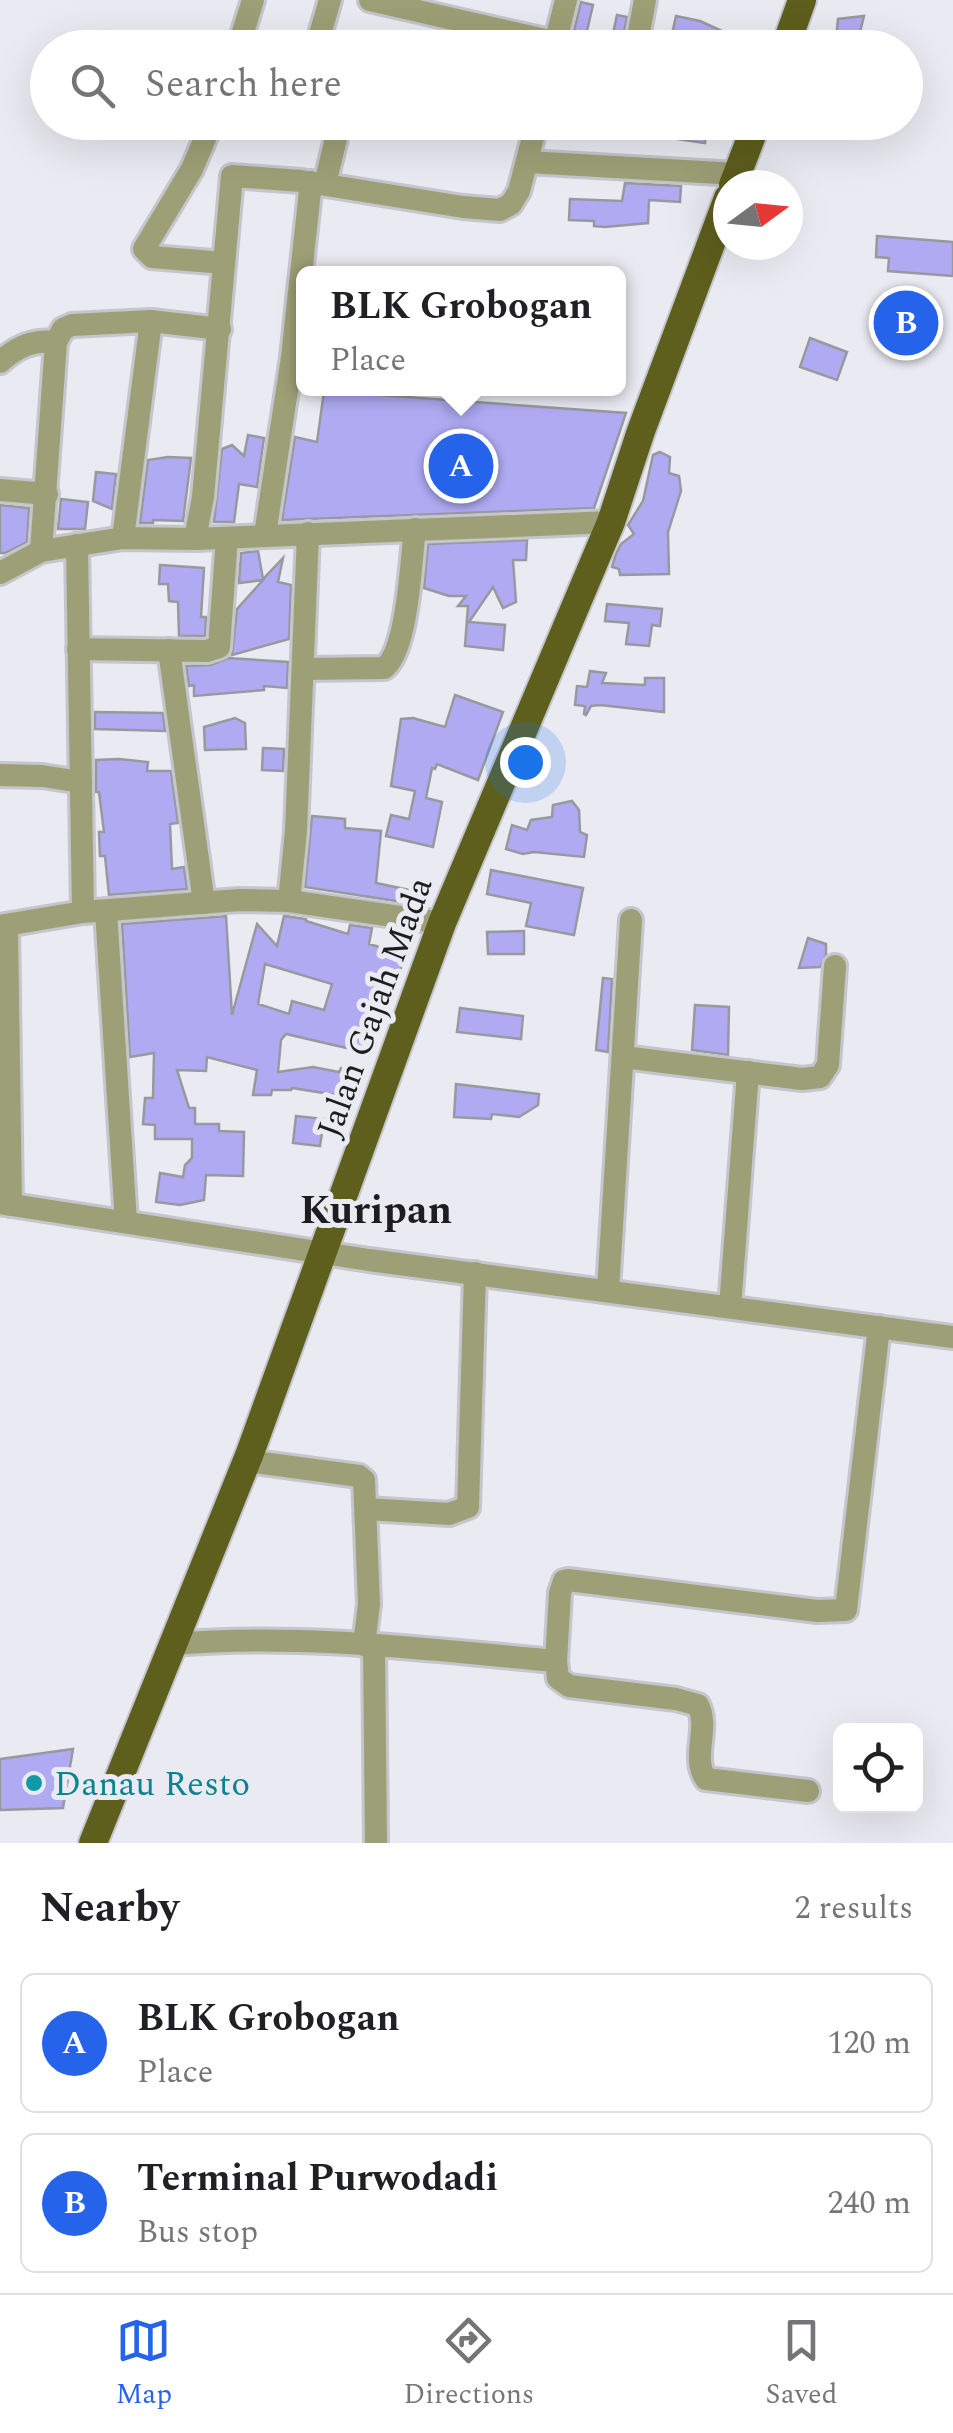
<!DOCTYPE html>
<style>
:root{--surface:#fff;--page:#f2f2f2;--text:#202124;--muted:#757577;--line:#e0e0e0;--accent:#2563eb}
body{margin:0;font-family:Spectral,serif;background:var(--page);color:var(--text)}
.controls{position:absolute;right:30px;bottom:30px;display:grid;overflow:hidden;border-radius:15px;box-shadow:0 10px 40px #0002}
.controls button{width:90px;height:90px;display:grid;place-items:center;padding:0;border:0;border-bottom:2px solid var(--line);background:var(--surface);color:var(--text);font:50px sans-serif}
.compass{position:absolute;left:713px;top:170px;width:90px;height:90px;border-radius:50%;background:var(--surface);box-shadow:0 10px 40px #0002;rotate:75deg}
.you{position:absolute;left:525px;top:762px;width:35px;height:35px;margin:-25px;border:8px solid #fff;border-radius:50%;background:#1a73e8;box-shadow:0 0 0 15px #1a73e833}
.badge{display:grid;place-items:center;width:65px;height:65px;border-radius:50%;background:var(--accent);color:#fff;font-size:32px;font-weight:700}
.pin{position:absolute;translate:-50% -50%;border:5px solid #fff;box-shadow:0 2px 10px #0006}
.popup{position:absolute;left:296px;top:266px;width:330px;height:130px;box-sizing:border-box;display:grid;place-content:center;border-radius:15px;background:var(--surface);filter:drop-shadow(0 2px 8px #0005);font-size:32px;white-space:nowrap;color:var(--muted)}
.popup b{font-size:38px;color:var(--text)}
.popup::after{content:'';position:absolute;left:50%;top:100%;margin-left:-20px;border:20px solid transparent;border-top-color:var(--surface)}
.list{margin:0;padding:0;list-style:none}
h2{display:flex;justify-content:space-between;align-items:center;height:130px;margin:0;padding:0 40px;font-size:42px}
h2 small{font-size:32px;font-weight:400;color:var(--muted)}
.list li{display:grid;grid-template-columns:65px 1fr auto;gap:30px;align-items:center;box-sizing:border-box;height:140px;margin:0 20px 20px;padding:0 20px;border:2px solid var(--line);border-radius:15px}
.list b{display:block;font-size:38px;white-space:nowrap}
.list p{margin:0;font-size:32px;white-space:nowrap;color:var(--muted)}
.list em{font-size:32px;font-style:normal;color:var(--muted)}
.icon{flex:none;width:55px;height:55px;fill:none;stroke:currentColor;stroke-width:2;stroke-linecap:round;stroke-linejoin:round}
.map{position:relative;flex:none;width:953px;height:1843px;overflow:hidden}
.search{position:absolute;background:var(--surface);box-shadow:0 10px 40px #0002;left:30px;right:30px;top:30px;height:110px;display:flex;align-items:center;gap:25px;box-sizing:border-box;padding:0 35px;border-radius:55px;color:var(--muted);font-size:38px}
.sheet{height:450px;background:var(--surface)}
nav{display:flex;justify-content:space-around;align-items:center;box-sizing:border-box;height:140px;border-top:2px solid var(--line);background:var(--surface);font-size:28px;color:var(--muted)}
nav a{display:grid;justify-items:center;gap:5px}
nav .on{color:var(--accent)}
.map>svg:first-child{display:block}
</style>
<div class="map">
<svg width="953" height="1843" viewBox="0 0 953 1843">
<rect width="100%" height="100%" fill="#eaeaf2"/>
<g fill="#b0aaf3" stroke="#98989f" stroke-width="2.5" fill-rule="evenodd">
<path d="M 581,2 L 593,5 L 586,35 L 574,31 Z"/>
<path d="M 617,15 L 627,17 L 621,48 L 610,48 Z"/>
<path d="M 676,16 L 700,21 L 759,48 L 669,48 Z"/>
<path d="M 864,16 L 858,40 L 836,39 L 838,19 Z"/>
<path d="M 623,122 L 694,122 L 706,126 L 705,143 L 622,131 Z"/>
<path d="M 625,183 L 681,186 L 680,202 L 649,200 L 648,223 L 605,227 L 594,226 L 594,221 L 569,220 L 570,199 L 622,201 Z"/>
<path d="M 877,236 L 953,242 L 953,276 L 888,271 L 889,258 L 876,257 Z"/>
<path d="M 810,338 L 847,352 L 837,380 L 800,367 Z"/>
<path d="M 324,391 L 626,413 L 594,508 L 282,520 L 295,437 L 317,442 Z"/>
<path d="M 248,435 L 264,438 L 257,487 L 239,484 L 234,522 L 214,522 L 222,449 L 232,445 L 244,456 Z"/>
<path d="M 660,452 L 670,457 L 669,473 L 679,476 L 681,491 L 668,532 L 669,574 L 620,575 L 619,569 L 612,567 L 616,554 L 621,544 L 634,534 L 628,525 L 643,501 L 653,455 Z"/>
<path d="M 168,457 L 191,458 L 183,521 L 153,520 L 153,523 L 140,523 L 148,460 Z"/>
<path d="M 96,472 L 116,474 L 112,509 L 93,501 Z"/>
<path d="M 61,499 L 88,502 L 85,529 L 58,529 Z"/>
<path d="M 0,505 L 29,508 L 27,542 L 5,553 L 0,553 Z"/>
<path d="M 527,540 L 526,560 L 513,560 L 516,602 L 503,608 L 493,587 L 469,622 L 505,625 L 503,650 L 465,646 L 468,606 L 458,606 L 466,596 L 449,596 L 424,588 L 428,544 Z"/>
<path d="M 258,551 L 263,579 L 283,558 L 278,582 L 291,585 L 289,639 L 232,655 L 237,609 L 263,580 L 239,583 L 241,553 Z"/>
<path d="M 160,565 L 204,568 L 201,617 L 206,617 L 205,636 L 179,636 L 178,602 L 169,601 L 168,584 L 159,584 Z"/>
<path d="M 607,604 L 662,609 L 660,626 L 652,625 L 649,646 L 626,644 L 629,623 L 605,621 Z"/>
<path d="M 228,658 L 288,662 L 287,688 L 264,686 L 264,690 L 194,696 L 194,685 L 189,686 L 186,666 L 211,665 Z"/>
<path d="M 590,671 L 606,673 L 602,683 L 645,685 L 645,678 L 664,678 L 664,712 L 600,705 L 591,706 L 586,715 L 584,714 L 585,706 L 575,705 L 577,686 L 587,687 Z"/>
<path d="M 455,695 L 503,712 L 478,780 L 437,764 L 435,769 L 432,768 L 426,798 L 442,802 L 433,847 L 386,836 L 391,815 L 409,819 L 415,791 L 391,786 L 401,719 L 413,718 L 445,727 Z"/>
<path d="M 95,712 L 163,713 L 165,731 L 95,729 Z"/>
<path d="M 235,718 L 245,723 L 246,749 L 205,750 L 204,727 Z"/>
<path d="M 263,748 L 284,749 L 283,771 L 262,770 Z"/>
<path d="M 119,759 L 148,762 L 147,771 L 171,771 L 178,823 L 170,824 L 172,869 L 184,867 L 187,889 L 109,895 L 105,856 L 100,856 L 99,832 L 104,832 L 99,792 L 96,792 L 96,760 Z"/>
<path d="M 572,801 L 579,810 L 580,832 L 587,835 L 584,857 L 534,852 L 523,854 L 506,849 L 512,825 L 527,830 L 531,820 L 552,817 L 553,805 Z"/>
<path d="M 312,816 L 345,819 L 345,828 L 381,831 L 376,883 L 424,893 L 422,905 L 305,887 Z"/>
<path d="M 491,870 L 583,888 L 574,935 L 526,926 L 531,903 L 487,894 Z"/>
<path d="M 226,916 L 232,1015 L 257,924 L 277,946 L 284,916 L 306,919 L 306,921 L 348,934 L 350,925 L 372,928 L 369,944 L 405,954 L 393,995 L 373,989 L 363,1026 L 374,1029 L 368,1053 L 286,1034 L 281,1040 L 278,1072 L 313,1067 L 339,1072 L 341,1068 L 353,1073 L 343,1096 L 292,1088 L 291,1090 L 272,1090 L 271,1095 L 253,1095 L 257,1070 L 207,1057 L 206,1071 L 177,1070 L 189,1108 L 195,1108 L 195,1124 L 219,1124 L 219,1131 L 244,1132 L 243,1176 L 206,1175 L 204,1200 L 180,1205 L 156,1202 L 160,1173 L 183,1177 L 185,1165 L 192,1158 L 192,1139 L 155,1139 L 155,1125 L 143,1124 L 145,1098 L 153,1098 L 154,1053 L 130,1057 L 122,924 ZM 265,964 L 332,984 L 324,1010 L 292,1001 L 289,1014 L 258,1004 Z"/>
<path d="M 524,931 L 524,954 L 488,954 L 487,932 Z"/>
<path d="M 808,938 L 826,944 L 826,955 L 820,967 L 799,968 Z"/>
<path d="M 603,978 L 612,979 L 608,1052 L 596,1050 Z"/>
<path d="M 695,1005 L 729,1007 L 728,1055 L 692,1050 Z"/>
<path d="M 460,1008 L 523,1016 L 521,1039 L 457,1032 Z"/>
<path d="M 456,1084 L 539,1094 L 538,1105 L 519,1117 L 492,1114 L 491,1119 L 454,1117 Z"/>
<path d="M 296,1116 L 324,1119 L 320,1146 L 293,1143 Z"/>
<path d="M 73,1749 L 63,1808 L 0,1810 L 0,1759 Z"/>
</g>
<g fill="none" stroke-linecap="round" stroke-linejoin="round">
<defs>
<g id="minor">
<path d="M 370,0 L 580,48"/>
<path d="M 238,48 L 253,0"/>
<path d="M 316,48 L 330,0"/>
<path d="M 554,48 L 566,0"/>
<path d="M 636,48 L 645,0"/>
<path d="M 212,122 L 192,169 L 144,249 L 152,257 L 224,263"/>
<path d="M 527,162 L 737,174"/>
<path d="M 325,184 L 340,122"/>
<path d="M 0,362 C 17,347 33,339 56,342"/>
<path d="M 0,490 L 47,494"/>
<path d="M 265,535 L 292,357 L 311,182"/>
<path d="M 123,538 L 151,321"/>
<path d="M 195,539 L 203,497 L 232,176 L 301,181 L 463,207 L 500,210 L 511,204 L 519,191 L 537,122"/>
<path d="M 77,545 L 83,912"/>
<path d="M 41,551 L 56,342 L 63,329 L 72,325 L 151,321 L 220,329"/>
<path d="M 0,573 L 41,551 L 123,538 L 195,539 L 611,522"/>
<path d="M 78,649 L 207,651 L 219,647 L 227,538"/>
<path d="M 169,650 L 204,903"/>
<path d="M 303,669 L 384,668 C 408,651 411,559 415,529"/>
<path d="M 0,775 L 42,776 L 81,782"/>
<path d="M 289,901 L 296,831 L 308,533"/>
<path d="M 106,911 L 126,1222"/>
<path d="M 7,925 L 11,1205"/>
<path d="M 0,926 L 83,912 L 239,900 L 289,901 L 442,923"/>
<path d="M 623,1057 L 802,1079 L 820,1077 L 828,1065 L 835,966"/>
<path d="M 0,1203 L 369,1260 L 953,1337"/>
<path d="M 608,1290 L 631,920"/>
<path d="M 730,1307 L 748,1072"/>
<path d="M 247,1461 L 359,1476 L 364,1480 L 369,1604 L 364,1645"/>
<path d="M 366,1509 L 449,1514 L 468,1507 L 475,1273"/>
<path d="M 175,1644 C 301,1633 430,1650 556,1661 L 558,1678 L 569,1686 L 676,1699 L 698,1705 C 710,1728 691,1758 706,1779 L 808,1791"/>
<path d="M 374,1645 L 376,1843"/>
<path d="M 556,1661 L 560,1593 L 564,1581 L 568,1580 L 817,1611 L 846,1610 L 879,1327"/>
</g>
<g id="major">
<path d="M 785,48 L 802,0"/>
<path d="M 733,185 L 757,122"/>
<path d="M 93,1843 L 250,1453 L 442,923 L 611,522 L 641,431 L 728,198"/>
</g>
</defs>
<use href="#minor" stroke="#c5c5cc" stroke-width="28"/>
<use href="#major" stroke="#c5c5cc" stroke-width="32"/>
<use href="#minor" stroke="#9da076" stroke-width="22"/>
<use href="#major" stroke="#5e5f1c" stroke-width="28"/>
</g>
<circle fill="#0f9aa8" stroke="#eaeaf2" stroke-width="4" cx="34" cy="1783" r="10"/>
<g text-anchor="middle" stroke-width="10" stroke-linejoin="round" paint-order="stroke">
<g font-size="35" fill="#1d1d20" stroke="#eaeaf2">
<text transform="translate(374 1007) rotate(-70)" y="12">Jalan Gajah Mada</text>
</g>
<g font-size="35" fill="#0d838f" stroke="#eaeaf2" text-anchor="start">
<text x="54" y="1795">Danau Resto</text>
</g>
<g font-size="40" font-weight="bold" fill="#1d1d20" stroke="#eaeaf2">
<text x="376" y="1223">Kuripan</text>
</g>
</g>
</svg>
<div class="controls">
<button><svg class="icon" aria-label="locate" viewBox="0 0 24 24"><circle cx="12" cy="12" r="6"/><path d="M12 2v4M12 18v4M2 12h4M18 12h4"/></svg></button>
</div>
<svg class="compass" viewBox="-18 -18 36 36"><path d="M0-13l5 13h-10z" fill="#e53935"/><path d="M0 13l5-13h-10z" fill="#757577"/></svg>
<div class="you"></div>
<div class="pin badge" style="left:461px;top:466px">A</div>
<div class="popup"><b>BLK Grobogan</b>Place</div>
<div class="pin badge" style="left:906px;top:323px">B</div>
<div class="search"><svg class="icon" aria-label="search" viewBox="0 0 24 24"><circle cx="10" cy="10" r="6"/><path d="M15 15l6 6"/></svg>Search here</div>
</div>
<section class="sheet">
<h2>Nearby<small>2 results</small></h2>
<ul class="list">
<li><span class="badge">A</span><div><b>BLK Grobogan</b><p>Place</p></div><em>120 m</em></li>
<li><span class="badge">B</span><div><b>Terminal Purwodadi</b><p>Bus stop</p></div><em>240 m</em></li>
</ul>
</section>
<nav>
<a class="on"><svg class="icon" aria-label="map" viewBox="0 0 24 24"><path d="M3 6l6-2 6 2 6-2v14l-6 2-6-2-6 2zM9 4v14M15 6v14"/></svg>Map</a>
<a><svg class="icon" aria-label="directions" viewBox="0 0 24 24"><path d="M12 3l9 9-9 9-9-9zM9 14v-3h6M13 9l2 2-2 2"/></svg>Directions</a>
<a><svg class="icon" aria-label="saved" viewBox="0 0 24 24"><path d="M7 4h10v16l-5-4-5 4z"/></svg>Saved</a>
</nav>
